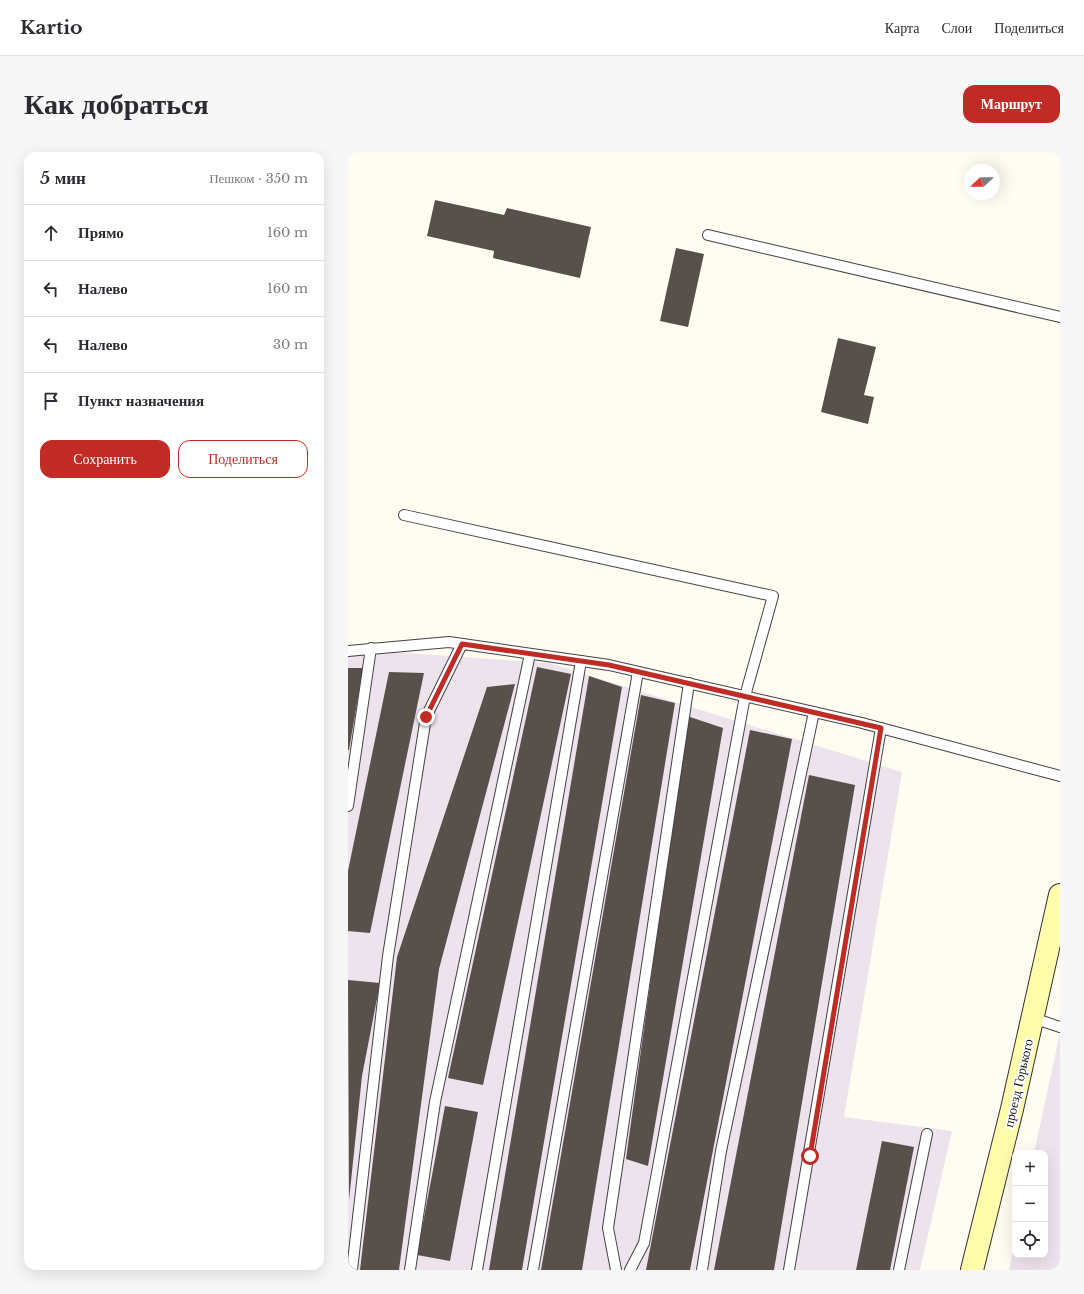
<!DOCTYPE html>
<html lang="ru">
<meta charset="utf-8">
<style>
:root{--surface:#fff;--page:#f7f7f7;--text:#2b2b33;--muted:#7c7c81;--line:#e1e1e2;--accent:#c12b25}
body{margin:0;font-family:"Libre Baskerville",serif;background:var(--page);color:var(--text)}
.controls{position:absolute;right:12px;bottom:12px;display:grid;overflow:hidden;border-radius:8px;box-shadow:0 4px 16px #0002}
.controls button{width:36px;height:36px;display:grid;place-items:center;padding:0;border:0;border-bottom:1px solid var(--line);background:var(--surface);color:var(--text);font:20px sans-serif}
.compass{position:absolute;left:616px;top:12px;width:36px;height:36px;border-radius:50%;background:var(--surface);box-shadow:0 4px 16px #0002;rotate:248deg}
.stop{position:absolute;width:12px;height:12px;margin:-9px;border:3px solid #c12b25;border-radius:50%;background:#fff}
.stop.end{background:#c12b25;border-color:#fff;box-shadow:0 1px 4px #0008}
.list{margin:0;padding:0;list-style:none}
h2{display:flex;justify-content:space-between;align-items:center;height:52px;margin:0;padding:0 16px;font-size:17px}
h2 small{font-size:13px;font-weight:400;color:var(--muted)}
.list li{display:grid;grid-template-columns:26px 1fr auto;gap:12px;align-items:center;box-sizing:border-box;height:56px;padding:0 16px;border-top:1px solid var(--line)}
.list b{display:block;font-size:15px;white-space:nowrap}
.list em{font-size:13px;font-style:normal;color:var(--muted)}
.actions{display:flex;gap:8px;padding:12px 16px}
.actions a{flex:1;padding:9px 0;border:1px solid var(--accent);border-radius:12px;text-align:center;font-size:14px;color:var(--accent)}
.actions .main{background:var(--accent);color:#fff}
.icon{flex:none;width:22px;height:22px;fill:none;stroke:currentColor;stroke-width:2;stroke-linecap:round;stroke-linejoin:round}
.map{position:relative;flex:none;width:712px;height:1118px;overflow:hidden;border-radius:12px}
header{display:flex;align-items:center;gap:24px;box-sizing:border-box;height:56px;padding:0 20px;background:var(--surface);border-bottom:1px solid var(--line)}
header strong{font-size:19px}
nav{display:flex;gap:22px;margin-inline-start:auto;font-size:14px}
.intro{display:flex;align-items:center;justify-content:space-between;box-sizing:border-box;height:96px;padding:0 24px}
h1{margin:0;font-size:28px}
.button{padding:10px 18px;border-radius:12px;background:var(--accent);color:#fff;font-size:14px;font-weight:700}
main{display:flex;gap:24px;padding:0 24px}
aside{flex:1;background:var(--surface);border-radius:12px;box-shadow:0 4px 16px #0002}
.map>svg:first-child{display:block}
</style>
<header>
<strong>Kartio</strong>
<nav><a>Карта</a><a>Слои</a><a>Поделиться</a></nav>
</header>
<div class="intro"><h1>Как добраться</h1><a class="button">Маршрут</a></div>
<main>
<aside>
<h2>5 мин<small>Пешком · 350 m</small></h2>
<ul class="list">
<li><svg class="icon" aria-label="ahead" viewBox="0 0 24 24"><path d="M12 20V5M6 11l6-6 6 6"/></svg><div><b>Прямо</b></div><em>160 m</em></li>
<li><svg class="icon" aria-label="left" viewBox="0 0 24 24"><path d="M17 20v-9H6M10 6l-5 5 5 5"/></svg><div><b>Налево</b></div><em>160 m</em></li>
<li><svg class="icon" aria-label="left" viewBox="0 0 24 24"><path d="M17 20v-9H6M10 6l-5 5 5 5"/></svg><div><b>Налево</b></div><em>30 m</em></li>
<li><svg class="icon" aria-label="arrive" viewBox="0 0 24 24"><path d="M6 21V4h12l-3 4 3 4H6"/></svg><div><b>Пункт назначения</b></div></li>
</ul>
<div class="actions"><a class="main">Сохранить</a><a>Поделиться</a></div>
</aside>
<div class="map">
<svg width="712" height="1118" viewBox="0 0 712 1118">
<rect width="100%" height="100%" fill="#fffdf1"/>
<g fill="#ede3ed">
<path d="M 0,497 L 201,511 L 554,620 L 496,965 L 604,979 L 572,1118 L 0,1118 Z"/>
<path d="M 712,881 L 712,1118 L 661,1118 L 667,1089 L 667,1103 L 697,1103 L 697,1001 L 686,1001 Z"/>
</g>
<g fill="#58514b">
<path d="M 87,48 L 156,63 L 159,56 L 243,75 L 232,126 L 145,106 L 146,99 L 79,84 Z"/>
<path d="M 328,96 L 356,102 L 340,175 L 312,169 Z"/>
<path d="M 490,186 L 528,195 L 516,243 L 526,245 L 520,272 L 473,260 Z"/>
<path d="M 189,515 L 223,522 L 135,933 L 100,926 Z"/>
<path d="M 0,516 L 15,516 L 1,598 L 0,598 Z"/>
<path d="M 41,520 L 76,521 L 22,781 L 0,779 L 0,719 Z"/>
<path d="M 241,524 L 274,535 L 174,1118 L 141,1118 Z"/>
<path d="M 167,532 L 91,817 L 51,1118 L 12,1118 L 49,805 L 139,535 Z"/>
<path d="M 293,543 L 327,551 L 234,1118 L 193,1118 Z"/>
<path d="M 339,564 L 375,576 L 300,1014 L 278,1007 Z"/>
<path d="M 402,578 L 444,587 L 342,1118 L 298,1118 Z"/>
<path d="M 461,623 L 507,633 L 426,1118 L 366,1118 Z"/>
<path d="M 0,828 L 32,831 L 14,924 L 1,1048 Z"/>
<path d="M 97,954 L 130,960 L 102,1109 L 69,1103 Z"/>
<path d="M 534,989 L 566,995 L 542,1118 L 508,1118 Z"/>
</g>
<g fill="none" stroke-linecap="round" stroke-linejoin="round">
<defs>
<g id="lane">
<path d="M 360,83 L 712,165"/>
<path d="M 56,363 L 425,444 L 397,544 L 296,1091 L 282,1118"/>
<path d="M 0,499 L 101,490 L 261,513 L 514,571 L 712,624"/>
<path d="M 0,654 L 23,496"/>
<path d="M 685,866 L 712,875"/>
<path d="M 4,1118 L 40,804 L 78,565 L 114,492"/>
<path d="M 62,1118 L 87,950 L 182,502"/>
<path d="M 129,1118 L 233,509"/>
<path d="M 185,1118 L 290,520"/>
<path d="M 268,1118 L 260,1076 L 341,531"/>
<path d="M 354,1118 L 373,999 L 466,560"/>
<path d="M 441,1118 L 533,576"/>
<path d="M 551,1118 L 579,982"/>
</g>
<path id="secondary" d="M 624,1118 L 664,957 L 712,743"/>
</defs>
<use href="#lane" stroke="#424242" stroke-width="12"/>
<use href="#secondary" stroke="#313131" stroke-width="24"/>
<use href="#lane" stroke="#fff" stroke-width="10"/>
<use href="#secondary" stroke="#fffdac" stroke-width="22"/>
</g>
<g fill="none" stroke-linecap="round" stroke-linejoin="round">
<path stroke="#c12b25" stroke-width="5" d="M 78,565 L 114,492 L 261,513 L 533,576 L 462,1004"/>
</g>
<g text-anchor="middle" stroke-width="4" stroke-linejoin="round" paint-order="stroke">
<g font-size="13" fill="#0f0f0f" stroke="#fff">
<text transform="translate(670 931) rotate(-77)" y="5">проезд Горького</text>
</g>
</g>
</svg>
<div class="controls">
<button>+</button>
<button>−</button>
<button><svg class="icon" aria-label="locate" viewBox="0 0 24 24"><circle cx="12" cy="12" r="6"/><path d="M12 2v4M12 18v4M2 12h4M18 12h4"/></svg></button>
</div>
<svg class="compass" viewBox="-18 -18 36 36"><path d="M0-13l5 13h-10z" fill="#e53935"/><path d="M0 13l5-13h-10z" fill="#7c7c81"/></svg>
<div class="stop" style="left:462px;top:1004px"></div>
<div class="stop end" style="left:78px;top:565px"></div>
</div>
</main>
